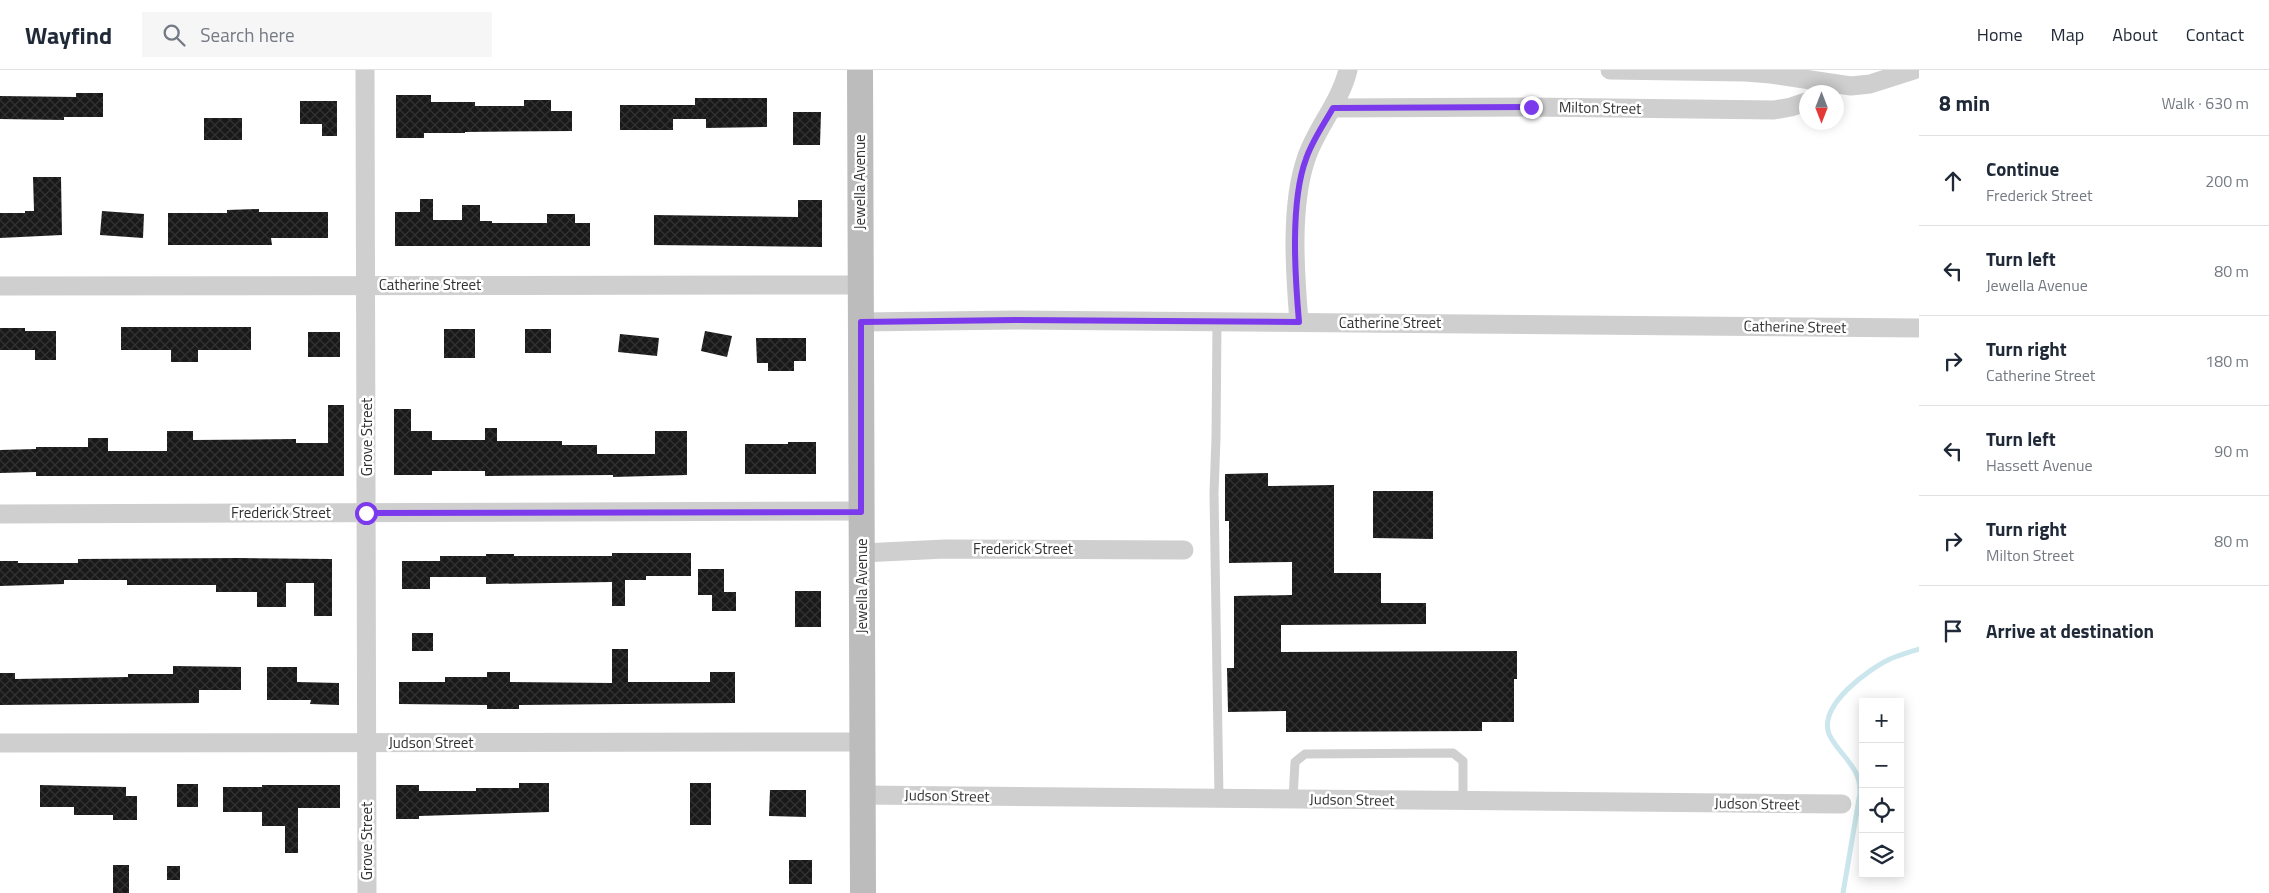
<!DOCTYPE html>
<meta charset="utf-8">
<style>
:root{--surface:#fff;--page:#f6f6f7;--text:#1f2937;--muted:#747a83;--line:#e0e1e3}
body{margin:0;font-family:"Titillium Web",sans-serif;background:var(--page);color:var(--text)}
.controls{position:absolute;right:15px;bottom:15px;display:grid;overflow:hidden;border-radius:0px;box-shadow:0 2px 12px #0003}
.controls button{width:45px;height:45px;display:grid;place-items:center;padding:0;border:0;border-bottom:1px solid var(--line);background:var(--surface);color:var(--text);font:25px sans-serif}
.compass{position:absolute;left:1799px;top:15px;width:45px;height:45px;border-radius:50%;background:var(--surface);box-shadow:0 2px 12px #0003;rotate:180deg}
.stop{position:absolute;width:15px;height:15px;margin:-11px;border:4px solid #7c3aed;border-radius:50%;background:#fff}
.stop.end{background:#7c3aed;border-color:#fff;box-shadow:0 1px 5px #0008}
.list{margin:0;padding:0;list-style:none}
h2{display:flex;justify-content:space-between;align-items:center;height:65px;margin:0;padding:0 20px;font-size:21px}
h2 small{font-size:16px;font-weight:400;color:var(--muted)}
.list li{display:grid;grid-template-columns:32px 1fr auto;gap:15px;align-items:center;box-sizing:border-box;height:90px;padding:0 20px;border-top:1px solid var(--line)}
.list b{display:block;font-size:19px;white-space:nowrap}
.list p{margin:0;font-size:16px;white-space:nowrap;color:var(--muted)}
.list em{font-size:16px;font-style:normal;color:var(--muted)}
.icon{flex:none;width:28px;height:28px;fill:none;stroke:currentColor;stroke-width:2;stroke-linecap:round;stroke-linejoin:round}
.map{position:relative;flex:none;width:1919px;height:823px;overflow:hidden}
header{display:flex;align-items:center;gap:30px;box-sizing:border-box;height:70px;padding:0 25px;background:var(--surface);border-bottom:1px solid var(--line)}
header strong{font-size:24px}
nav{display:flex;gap:28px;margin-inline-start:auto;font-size:18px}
.search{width:350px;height:45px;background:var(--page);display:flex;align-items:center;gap:12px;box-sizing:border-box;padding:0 18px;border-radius:0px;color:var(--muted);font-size:19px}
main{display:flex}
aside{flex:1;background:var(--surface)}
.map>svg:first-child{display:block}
</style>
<header>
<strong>Wayfind</strong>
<div class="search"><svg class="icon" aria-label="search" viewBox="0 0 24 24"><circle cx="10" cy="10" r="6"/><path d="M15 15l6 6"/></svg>Search here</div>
<nav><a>Home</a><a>Map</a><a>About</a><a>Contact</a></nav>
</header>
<main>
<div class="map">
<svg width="1919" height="823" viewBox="0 0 1919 823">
<defs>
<pattern id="building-cross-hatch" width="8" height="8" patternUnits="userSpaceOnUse" patternTransform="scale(1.25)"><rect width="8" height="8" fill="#191919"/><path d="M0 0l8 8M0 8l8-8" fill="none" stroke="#323232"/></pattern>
</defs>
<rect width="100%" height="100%" fill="#fff"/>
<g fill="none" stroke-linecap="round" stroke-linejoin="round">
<path stroke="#cbe6ec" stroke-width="5" d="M 1843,823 L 1860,723 C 1860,718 1860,713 1858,708 C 1854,693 1836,680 1829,664 C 1818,635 1869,599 1890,589 C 1900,585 1910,582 1919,579"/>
</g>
<g fill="url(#building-cross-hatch)">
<path d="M 76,23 L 103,23 L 103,47 L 64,47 L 64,50 L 0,49 L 0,26 L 76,27 Z"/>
<path d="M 396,25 L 431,25 L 431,32 L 475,32 L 475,36 L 524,36 L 524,30 L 551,30 L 551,41 L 572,41 L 572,61 L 465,62 L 465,63 L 424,63 L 424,68 L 396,68 Z"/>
<path d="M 695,28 L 767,28 L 767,57 L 706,58 L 706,49 L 673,49 L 673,60 L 620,60 L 620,35 L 695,35 Z"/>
<path d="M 300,31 L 337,31 L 337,66 L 322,66 L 322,54 L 300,54 Z"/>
<path d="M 793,42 L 821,42 L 820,75 L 793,75 Z"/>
<rect x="204" y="48" width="38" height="22"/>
<path d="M 33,107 L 61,107 L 62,165 L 0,168 L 0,143 L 25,143 L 25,141 L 34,141 Z"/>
<path d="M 420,129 L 433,129 L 433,150 L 462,150 L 462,135 L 480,135 L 480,151 L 492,151 L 492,153 L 547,153 L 547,144 L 575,144 L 575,153 L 590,153 L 590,176 L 395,176 L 395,142 L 420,142 Z"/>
<path d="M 798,130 L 822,130 L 822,177 L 654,175 L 654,145 L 798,147 Z"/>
<path d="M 259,139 L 259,142 L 328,142 L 328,168 L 271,168 L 272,175 L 168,175 L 168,143 L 227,143 L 227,140 Z"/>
<path d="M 102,141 L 144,144 L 143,168 L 100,165 Z"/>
<path d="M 121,257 L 251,257 L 251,280 L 198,280 L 198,292 L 171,292 L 171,280 L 121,280 Z"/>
<path d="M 0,258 L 25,258 L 25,261 L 56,261 L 56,290 L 35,290 L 35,280 L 0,280 Z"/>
<rect x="444" y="259" width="31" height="29"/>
<rect x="525" y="259" width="26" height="24"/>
<path d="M 705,261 L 732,266 L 727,287 L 701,281 Z"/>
<rect x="308" y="262" width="32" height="25"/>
<path d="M 620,264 L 659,268 L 657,286 L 618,282 Z"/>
<path d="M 756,268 L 806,268 L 806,291 L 794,291 L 794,301 L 768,301 L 768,293 L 757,293 Z"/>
<path d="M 328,335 L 344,335 L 344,406 L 36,406 L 36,402 L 0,403 L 0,380 L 36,379 L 36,377 L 88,377 L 88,368 L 108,368 L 108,381 L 167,381 L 167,361 L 193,361 L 193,370 L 296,369 L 296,373 L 328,373 Z"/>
<path d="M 394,339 L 411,339 L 411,361 L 432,361 L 432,370 L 485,370 L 485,358 L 497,358 L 497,371 L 562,371 L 562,375 L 597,375 L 597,384 L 655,384 L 655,361 L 687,361 L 687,405 L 613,407 L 613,405 L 485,406 L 485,401 L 432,401 L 432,405 L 394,405 Z"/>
<path d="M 788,372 L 816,372 L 816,404 L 745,404 L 745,374 L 788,374 Z"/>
<path d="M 1268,403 L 1268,416 L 1334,415 L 1334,503 L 1381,503 L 1381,533 L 1426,533 L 1426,554 L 1281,555 L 1281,582 L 1517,581 L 1517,609 L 1514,609 L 1514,652 L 1482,652 L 1482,661 L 1286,662 L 1286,641 L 1228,642 L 1227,598 L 1234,598 L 1234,526 L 1292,525 L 1292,492 L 1229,493 L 1229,451 L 1225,451 L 1225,404 Z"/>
<path d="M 1373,421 L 1433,421 L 1433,469 L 1373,468 Z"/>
<path d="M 612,483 L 691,483 L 691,506 L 646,506 L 646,510 L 625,510 L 625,536 L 612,536 L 612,512 L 486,514 L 486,507 L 430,507 L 430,519 L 402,519 L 402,491 L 440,491 L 440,486 L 486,486 L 486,484 L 514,484 L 514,486 L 612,486 Z"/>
<path d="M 240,488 L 332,489 L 332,546 L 314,546 L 314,513 L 286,513 L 286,537 L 257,537 L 257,522 L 216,522 L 216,515 L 127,515 L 127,510 L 64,510 L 64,514 L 0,516 L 0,491 L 18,491 L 18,493 L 78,493 L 78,489 Z"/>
<path d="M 698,499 L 724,499 L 724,522 L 736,522 L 736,541 L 712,541 L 712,525 L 698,525 Z"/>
<rect x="795" y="521" width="26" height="36"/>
<rect x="412" y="563" width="21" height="18"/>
<path d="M 612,579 L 628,579 L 628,612 L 710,612 L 710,602 L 735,602 L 735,633 L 519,635 L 519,639 L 487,639 L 487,635 L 399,634 L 399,612 L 445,612 L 445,607 L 487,607 L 487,602 L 510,602 L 510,612 L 612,613 Z"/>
<path d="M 173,596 L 241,597 L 241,620 L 199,620 L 199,633 L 0,635 L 0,603 L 15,603 L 15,609 L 128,607 L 128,604 L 173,604 Z"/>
<path d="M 267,597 L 297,597 L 297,612 L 339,613 L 339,635 L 310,634 L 311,630 L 267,630 Z"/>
<path d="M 519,713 L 549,713 L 549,742 L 419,746 L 419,749 L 396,749 L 396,715 L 419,715 L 419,721 L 476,721 L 476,718 L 519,718 Z"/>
<rect x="690" y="713" width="21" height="42"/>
<rect x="177" y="714" width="21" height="23"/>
<path d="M 40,715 L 126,717 L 126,726 L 137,726 L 137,750 L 113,750 L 113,745 L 74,745 L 74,737 L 40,737 Z"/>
<path d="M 262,715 L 340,715 L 340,738 L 298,738 L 298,783 L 285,783 L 285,756 L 262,756 L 262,742 L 223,742 L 223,717 L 262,717 Z"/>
<path d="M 770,720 L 806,720 L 806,747 L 769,746 Z"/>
<rect x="789" y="790" width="23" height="24"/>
<rect x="113" y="795" width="16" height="28"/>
<rect x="167" y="796" width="13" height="14"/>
</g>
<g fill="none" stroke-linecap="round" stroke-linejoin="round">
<g stroke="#cfcfcf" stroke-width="9">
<path d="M 1217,252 L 1216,368 L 1214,423 L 1219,728"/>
<path d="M 1293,729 L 1295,692 L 1305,684 L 1453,683 L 1463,691 L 1463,731"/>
</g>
<g stroke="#cfcfcf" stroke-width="19">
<path d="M 365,0 L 367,823"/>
<path d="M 1610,0 L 1745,2 L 1771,4 L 1851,16 L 1870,14 L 1914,0"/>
<path d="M 1333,38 L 1531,37 L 1774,40 L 1791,37 L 1806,32"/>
<path d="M 0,216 L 861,215"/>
<path d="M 861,252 L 1015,250 L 1919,258"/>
<path d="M 1299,252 C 1295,203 1290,136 1306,89 C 1316,58 1340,33 1348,0"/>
<path d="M 0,444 L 861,441"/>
<path d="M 862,483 L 945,479 L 1184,480"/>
<path d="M 0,673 L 862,672"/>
<path d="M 862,725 L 1842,734"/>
</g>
<path stroke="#bcbcbc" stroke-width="26" d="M 860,0 L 863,823"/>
</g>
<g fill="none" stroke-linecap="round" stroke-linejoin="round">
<path stroke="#7c3aed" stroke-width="6" d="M 366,443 L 861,442 L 861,252 L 1015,250 L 1299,252 C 1295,206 1290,132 1306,89 C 1312,71 1324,54 1333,38 L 1531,37"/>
</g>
<g text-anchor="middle" stroke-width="5" stroke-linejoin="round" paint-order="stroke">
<g font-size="15" fill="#323232" stroke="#fff">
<text transform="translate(1600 38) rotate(1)" y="5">Milton Street</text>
<text transform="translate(860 112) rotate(-90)" y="5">Jewella Avenue</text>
<text x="430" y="220">Catherine Street</text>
<text x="1390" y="258">Catherine Street</text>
<text transform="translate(1795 257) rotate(1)" y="5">Catherine Street</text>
<text transform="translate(367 367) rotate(-90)" y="5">Grove Street</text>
<text x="281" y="448">Frederick Street</text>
<text x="1023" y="484">Frederick Street</text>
<text transform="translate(862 516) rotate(-90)" y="5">Jewella Avenue</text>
<text x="431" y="678">Judson Street</text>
<text transform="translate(947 726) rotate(1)" y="5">Judson Street</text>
<text transform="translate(1352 730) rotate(1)" y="5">Judson Street</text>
<text transform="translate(1757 734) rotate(1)" y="5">Judson Street</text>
<text transform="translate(367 771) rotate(-90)" y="5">Grove Street</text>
</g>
</g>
</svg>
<div class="controls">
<button>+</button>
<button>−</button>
<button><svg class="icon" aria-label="locate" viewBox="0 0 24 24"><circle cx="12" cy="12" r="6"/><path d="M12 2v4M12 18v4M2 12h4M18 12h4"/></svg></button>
<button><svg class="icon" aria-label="layers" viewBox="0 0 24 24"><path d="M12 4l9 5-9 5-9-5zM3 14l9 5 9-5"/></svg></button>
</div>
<svg class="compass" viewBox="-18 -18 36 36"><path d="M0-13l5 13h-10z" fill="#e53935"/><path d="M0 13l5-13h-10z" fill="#747a83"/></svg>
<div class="stop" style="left:366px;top:443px"></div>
<div class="stop end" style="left:1531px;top:37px"></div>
</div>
<aside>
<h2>8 min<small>Walk · 630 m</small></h2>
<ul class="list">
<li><svg class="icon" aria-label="ahead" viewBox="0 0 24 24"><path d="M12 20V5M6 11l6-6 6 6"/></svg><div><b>Continue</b><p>Frederick Street</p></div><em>200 m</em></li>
<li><svg class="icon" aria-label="left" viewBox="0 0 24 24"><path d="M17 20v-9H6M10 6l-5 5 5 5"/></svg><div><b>Turn left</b><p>Jewella Avenue</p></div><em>80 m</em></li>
<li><svg class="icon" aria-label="right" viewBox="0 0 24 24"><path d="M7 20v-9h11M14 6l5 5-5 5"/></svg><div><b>Turn right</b><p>Catherine Street</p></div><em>180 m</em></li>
<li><svg class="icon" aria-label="left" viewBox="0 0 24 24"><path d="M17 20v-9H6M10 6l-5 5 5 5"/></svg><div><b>Turn left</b><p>Hassett Avenue</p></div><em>90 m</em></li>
<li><svg class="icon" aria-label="right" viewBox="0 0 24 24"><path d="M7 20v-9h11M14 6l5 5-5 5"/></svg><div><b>Turn right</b><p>Milton Street</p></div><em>80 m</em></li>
<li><svg class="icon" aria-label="arrive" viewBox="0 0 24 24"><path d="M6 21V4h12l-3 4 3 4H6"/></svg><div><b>Arrive at destination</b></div></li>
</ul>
</aside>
</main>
